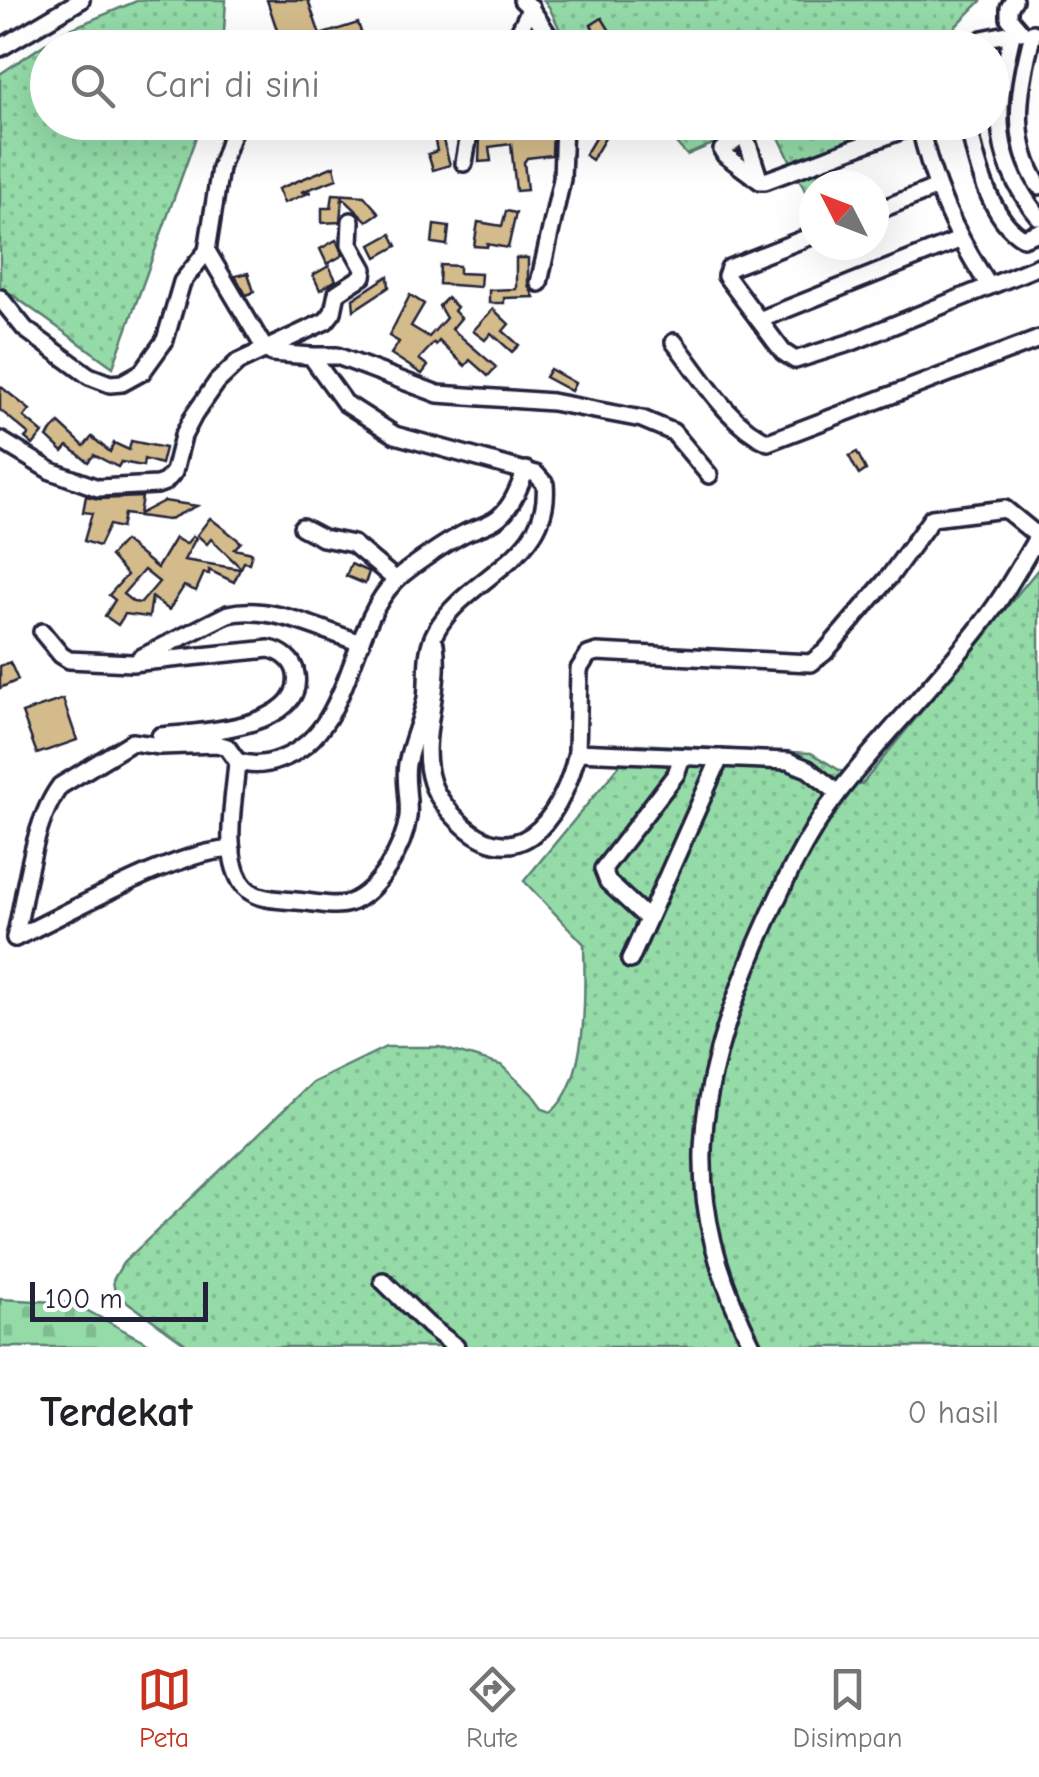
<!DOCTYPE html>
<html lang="id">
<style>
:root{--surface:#fff;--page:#f2f2f2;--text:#202124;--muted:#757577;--line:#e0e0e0;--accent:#c8321e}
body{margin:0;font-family:"Comic Neue",sans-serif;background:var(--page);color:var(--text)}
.compass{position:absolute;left:799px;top:170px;width:90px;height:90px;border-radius:50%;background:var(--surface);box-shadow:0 10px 40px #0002;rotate:312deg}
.scale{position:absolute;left:30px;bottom:25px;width:178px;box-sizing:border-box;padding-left:10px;border:5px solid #22223b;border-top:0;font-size:28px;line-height:35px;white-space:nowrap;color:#22223b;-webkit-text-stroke:8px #fff;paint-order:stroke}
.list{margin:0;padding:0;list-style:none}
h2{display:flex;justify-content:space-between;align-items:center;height:130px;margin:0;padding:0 40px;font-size:42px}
h2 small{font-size:32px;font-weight:400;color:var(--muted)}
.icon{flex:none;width:55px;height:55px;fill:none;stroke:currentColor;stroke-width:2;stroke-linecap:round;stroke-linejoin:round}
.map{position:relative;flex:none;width:1039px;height:1347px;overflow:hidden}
.search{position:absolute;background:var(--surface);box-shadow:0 10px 40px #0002;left:30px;right:30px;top:30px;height:110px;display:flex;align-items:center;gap:25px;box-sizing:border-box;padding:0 35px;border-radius:55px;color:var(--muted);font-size:38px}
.sheet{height:290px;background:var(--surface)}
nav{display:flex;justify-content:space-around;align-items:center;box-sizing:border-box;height:140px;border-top:2px solid var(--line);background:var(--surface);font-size:28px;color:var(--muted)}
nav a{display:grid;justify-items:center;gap:5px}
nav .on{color:var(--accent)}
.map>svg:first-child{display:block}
</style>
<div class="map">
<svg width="1039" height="1347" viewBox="0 0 1039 1347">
<defs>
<pattern id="grass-dots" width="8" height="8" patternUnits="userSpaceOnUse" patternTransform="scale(2.5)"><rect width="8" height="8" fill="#94dba8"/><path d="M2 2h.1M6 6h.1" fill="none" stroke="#7fbc92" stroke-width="1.8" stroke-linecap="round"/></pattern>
<pattern id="cemetery-stones" width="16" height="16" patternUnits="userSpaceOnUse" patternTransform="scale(2.5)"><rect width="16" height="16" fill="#94dba8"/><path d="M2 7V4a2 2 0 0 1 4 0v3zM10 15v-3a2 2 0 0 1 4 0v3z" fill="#7fbc92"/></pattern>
</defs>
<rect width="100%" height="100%" fill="#fff"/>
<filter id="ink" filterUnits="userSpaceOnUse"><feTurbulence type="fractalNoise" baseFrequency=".01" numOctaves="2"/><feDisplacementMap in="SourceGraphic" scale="20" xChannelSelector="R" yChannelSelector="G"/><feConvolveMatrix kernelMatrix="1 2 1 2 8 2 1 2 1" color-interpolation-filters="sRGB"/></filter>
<g filter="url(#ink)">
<g fill="url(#grass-dots)" stroke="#5b7e72" stroke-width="2.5">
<path d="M 139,0 L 226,0 L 223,47 L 48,48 L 48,122 L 201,123 L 113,367 L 0,286 L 0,74 L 63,32 Z"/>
<path d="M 543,0 L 982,0 L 934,48 L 581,47 L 561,32 L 549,7 Z"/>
<path d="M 658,123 L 761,123 L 687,155 Z"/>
<path d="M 772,123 L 873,123 L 825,185 L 814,185 L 811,203 Z"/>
<path d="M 1039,568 L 1039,1347 L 190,1347 L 115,1293 L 113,1280 L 123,1263 L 312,1083 L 386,1047 L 439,1047 L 501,1065 L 532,1094 L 543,1109 L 551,1112 C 589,1082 585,988 584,944 L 524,881 L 637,744 L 811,753 L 862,784 Z"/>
</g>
<path fill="url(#cemetery-stones)" stroke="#5b7e72" stroke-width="2.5" d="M 0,1299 L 73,1303 L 155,1347 L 0,1347 Z"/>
<g fill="#d4bb8b" stroke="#22223b" stroke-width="2.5" fill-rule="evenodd">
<path d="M 267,0 L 308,0 L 320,35 L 358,23 L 361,32 L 348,40 L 349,44 L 338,48 L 283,48 Z"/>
<path d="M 602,18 L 610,31 L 599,38 L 591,25 Z"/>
<path d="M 431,122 L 447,122 L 449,135 L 442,137 L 450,165 L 433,170 L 428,154 L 437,151 Z"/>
<path d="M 494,122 L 506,125 L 553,122 L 552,155 L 527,158 L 524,162 L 527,190 L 516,191 L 511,144 L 489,147 L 491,161 L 479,162 L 480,136 L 495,134 Z"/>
<path d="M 601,128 L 608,133 L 592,160 L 585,155 Z"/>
<path d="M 334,166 L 337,179 L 301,192 L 311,192 L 284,203 L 278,189 Z"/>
<path d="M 333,194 L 364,196 L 379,213 L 367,221 L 342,197 L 340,222 L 322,223 L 322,208 L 331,208 Z"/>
<path d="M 506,211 L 516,213 L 508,248 L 487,244 L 487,247 L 474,246 L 478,222 L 502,226 Z"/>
<path d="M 434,225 L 449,227 L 447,245 L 432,243 Z"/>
<path d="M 391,234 L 397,246 L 377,257 L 371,245 Z"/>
<path d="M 336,240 L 343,255 L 327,264 L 320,249 Z"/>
<path d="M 516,258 L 528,258 L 528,285 L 534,297 L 504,298 L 504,303 L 489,303 L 489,290 L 516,289 Z"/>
<path d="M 440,265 L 459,266 L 459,273 L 481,274 L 480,287 L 439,284 Z"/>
<path d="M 329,266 L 336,280 L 320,290 L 313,275 Z"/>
<path d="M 248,273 L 254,292 L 246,295 L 235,276 Z"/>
<path d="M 388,276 L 389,287 L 354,310 L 353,299 Z"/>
<path d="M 410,295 L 424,304 L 411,326 L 429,337 L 446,318 L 439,306 L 447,298 L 457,307 L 454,311 L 461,318 L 452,329 L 496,367 L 488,376 L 470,360 L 465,366 L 439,341 L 436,345 L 434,343 L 419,359 L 428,366 L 422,374 L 391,354 L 399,342 L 389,336 Z"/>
<path d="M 493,309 L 509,324 L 503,331 L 519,345 L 512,352 L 491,333 L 485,340 L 473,331 Z"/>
<path d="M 550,369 L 575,383 L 571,391 L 545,377 Z"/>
<path d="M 0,386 L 30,410 L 24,417 L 43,433 L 33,445 L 25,438 L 29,434 L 0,410 Z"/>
<path d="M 59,423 L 84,446 L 92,437 L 110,452 L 114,443 L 129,450 L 131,441 L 165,448 L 161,464 L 144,459 L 143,466 L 121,462 L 118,467 L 94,455 L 88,462 L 68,446 L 63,452 L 47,437 Z"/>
<path d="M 857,452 L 866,470 L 859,475 L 849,456 Z"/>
<path d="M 86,496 L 99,499 L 142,497 L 139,514 L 164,501 L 197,506 L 168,520 L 124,514 L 121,528 L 109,525 L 99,546 L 84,541 L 92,513 L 83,512 Z"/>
<path d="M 210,518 L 241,542 L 234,549 L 252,553 L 249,563 L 244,562 L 241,568 L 211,539 L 207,544 L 197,535 Z"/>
<path d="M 193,536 L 196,538 L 184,560 L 240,569 L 234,582 L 209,570 L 209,574 L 204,573 L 196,591 L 184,586 L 169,610 L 152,597 L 149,617 L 125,614 L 118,625 L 105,616 L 115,600 L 109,595 L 127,575 L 110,556 L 124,541 L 157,568 L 175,538 L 186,544 ZM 144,570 L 159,582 L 141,603 L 133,602 L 123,594 Z"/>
<path d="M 351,564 L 369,572 L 365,584 L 346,576 Z"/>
<path d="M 10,662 L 18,680 L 0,688 L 0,666 Z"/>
<path d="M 63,699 L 77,740 L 37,754 L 22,713 Z"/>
</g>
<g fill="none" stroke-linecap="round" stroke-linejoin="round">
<defs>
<g id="minor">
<path d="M 522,0 C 539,14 543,33 559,48"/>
<path d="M 1014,0 L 1009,8 L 1009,18 L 1021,32"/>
<path d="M 1014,27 C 996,100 987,155 1039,217"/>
<path d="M 1033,33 C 1020,85 1008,138 1039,186"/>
<path d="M 0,48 L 81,0"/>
<path d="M 511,48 L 531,7"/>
<path d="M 975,48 L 982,39 L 1012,33"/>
<path d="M 919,122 C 932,184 955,234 989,286"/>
<path d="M 968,122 C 975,158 989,219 1023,238 L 1039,232"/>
<path d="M 464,163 L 471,122"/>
<path d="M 760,181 L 746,138 L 742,136 L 722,150 L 725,155 L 760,181 L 765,181 L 919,124"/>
<path d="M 874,212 L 935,188"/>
<path d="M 814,235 L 729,268 L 726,276 L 783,352 L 795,360 L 852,342 L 1039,266"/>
<path d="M 539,283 L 562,179 L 564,122"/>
<path d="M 0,298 L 25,329 L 89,376 L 110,384 L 122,383 L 142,372 L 165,340 L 182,282 L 207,251 L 220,168 L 236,122"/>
<path d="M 759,320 L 959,240"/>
<path d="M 674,342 C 701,376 728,424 768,442 L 1039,339"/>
<path d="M 311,356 L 337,356 L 438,394 L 552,402 L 642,419 L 673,432 L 709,475"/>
<path d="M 0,440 L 51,471 L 98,488 L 157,485 L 165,482 L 174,472 L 183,436 L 194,415 L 217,382 L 238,362 L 326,321 L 333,312 L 337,293 L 363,276 L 364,269 L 350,244 L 351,221"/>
<path d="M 302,527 L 323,538 L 353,544 L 396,580"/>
<path d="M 42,632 L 61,655 L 69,660 L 132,663 L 269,649 C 281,651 294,660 296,674 C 305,729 195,733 160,736"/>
<path d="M 435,644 C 442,692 417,739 432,783 C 438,800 451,814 464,826 C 525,879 566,805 577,752"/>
<path d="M 140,658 L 228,614 C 270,604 321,630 361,643"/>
<path d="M 237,761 C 252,767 266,765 281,759 C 353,731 347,630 395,581 C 408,568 447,542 465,533 C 476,528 490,525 499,517 C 513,505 519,487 526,470"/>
<path d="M 838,793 L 808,769 L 788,761 L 577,752 L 579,669 L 588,655 L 597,652 L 811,663 L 825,652 L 890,576 L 932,518 L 1005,509 L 1038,536"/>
<path d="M 648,919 L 608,882 L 603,869 L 676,774 L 682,757"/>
<path d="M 15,938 C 26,892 32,824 60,786 L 132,742 L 160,746 L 217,744 L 227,747 L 237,761 C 235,797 222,850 241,882 C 253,901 277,899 296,901 C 313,902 334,908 349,903 C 379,892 404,846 408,817 C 410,799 404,782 407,764 C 411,742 422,720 426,698 C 429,675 424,652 436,631 C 466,576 552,558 545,484 L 536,474 L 395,435 L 345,403 L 311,356 L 272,353 L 265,349 L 207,251"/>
<path d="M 15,938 C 65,915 183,847 232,850"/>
<path d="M 630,960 L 720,758"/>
<path d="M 383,1281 L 428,1325 L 456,1347"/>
<path d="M 753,1347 C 678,1198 694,1095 756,946 C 779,893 804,837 839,792 C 884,734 938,682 982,624 C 1004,596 1021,565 1039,534"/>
</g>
</defs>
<use href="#minor" stroke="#22223b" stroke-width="22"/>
<use href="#minor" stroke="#fff" stroke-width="15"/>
</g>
</g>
</svg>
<svg class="compass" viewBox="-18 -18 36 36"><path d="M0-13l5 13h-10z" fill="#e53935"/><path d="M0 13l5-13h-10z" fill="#757577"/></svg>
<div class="scale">100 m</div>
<div class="search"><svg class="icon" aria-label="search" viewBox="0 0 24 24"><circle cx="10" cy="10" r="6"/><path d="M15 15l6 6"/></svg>Cari di sini</div>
</div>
<section class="sheet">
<h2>Terdekat<small>0 hasil</small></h2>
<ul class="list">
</ul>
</section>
<nav>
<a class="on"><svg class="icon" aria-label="map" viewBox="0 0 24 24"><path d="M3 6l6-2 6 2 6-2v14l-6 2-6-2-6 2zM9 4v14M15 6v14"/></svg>Peta</a>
<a><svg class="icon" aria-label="directions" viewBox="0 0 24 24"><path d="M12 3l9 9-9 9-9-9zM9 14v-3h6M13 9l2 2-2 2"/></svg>Rute</a>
<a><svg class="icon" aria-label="saved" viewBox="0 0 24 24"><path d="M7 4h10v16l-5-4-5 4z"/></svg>Disimpan</a>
</nav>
